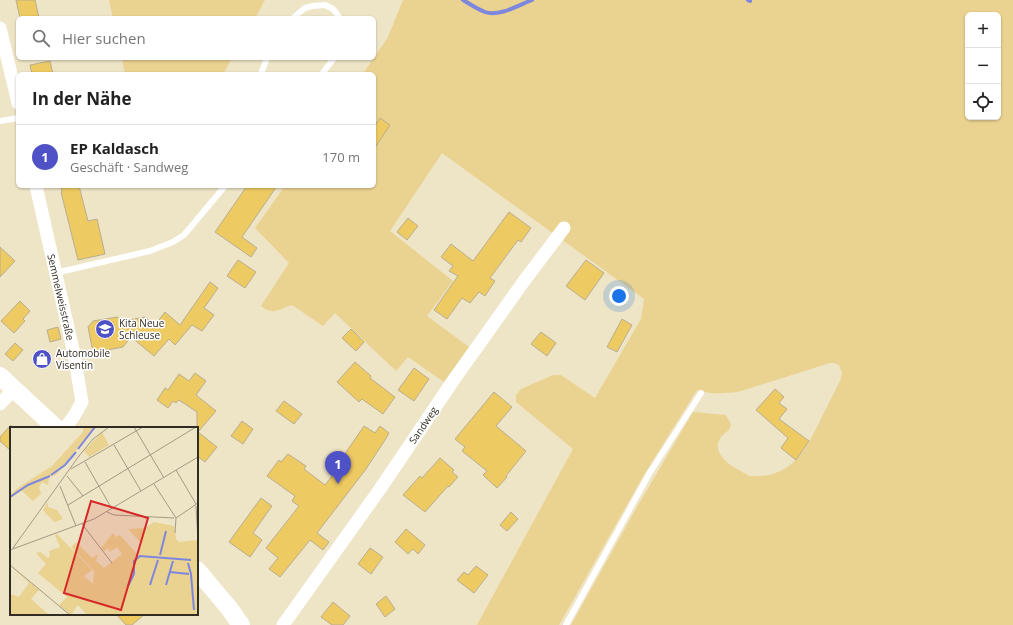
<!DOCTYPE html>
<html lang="de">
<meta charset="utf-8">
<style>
:root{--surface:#fff;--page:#f2f2f2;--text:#222;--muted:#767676;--line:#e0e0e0;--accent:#4f51c7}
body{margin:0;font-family:"Open Sans",sans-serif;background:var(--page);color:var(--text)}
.controls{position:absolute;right:12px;top:12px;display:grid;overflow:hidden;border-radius:6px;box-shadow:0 1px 3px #0004}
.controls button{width:36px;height:36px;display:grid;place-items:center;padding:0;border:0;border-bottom:1px solid var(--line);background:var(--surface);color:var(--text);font:20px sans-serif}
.you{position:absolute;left:619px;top:296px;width:14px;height:14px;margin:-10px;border:3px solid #fff;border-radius:50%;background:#1a73e8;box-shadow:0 0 0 6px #1a73e833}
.badge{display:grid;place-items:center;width:26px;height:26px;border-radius:50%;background:var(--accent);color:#fff;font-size:13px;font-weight:700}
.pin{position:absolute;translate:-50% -33px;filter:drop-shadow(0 1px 2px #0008)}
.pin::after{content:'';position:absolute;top:21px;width:14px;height:12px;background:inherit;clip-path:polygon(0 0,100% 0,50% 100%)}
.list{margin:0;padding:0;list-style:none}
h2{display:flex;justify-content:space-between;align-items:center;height:52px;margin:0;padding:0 16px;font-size:17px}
h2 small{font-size:13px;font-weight:400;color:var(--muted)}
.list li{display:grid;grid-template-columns:26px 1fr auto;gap:12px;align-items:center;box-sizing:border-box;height:64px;padding:0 16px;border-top:1px solid var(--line)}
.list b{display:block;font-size:15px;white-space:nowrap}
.list p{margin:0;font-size:13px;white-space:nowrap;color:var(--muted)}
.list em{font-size:13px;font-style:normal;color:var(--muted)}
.icon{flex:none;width:22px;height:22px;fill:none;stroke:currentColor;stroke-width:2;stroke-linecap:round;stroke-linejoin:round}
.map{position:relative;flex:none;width:1013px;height:625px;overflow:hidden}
.search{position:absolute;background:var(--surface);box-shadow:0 1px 3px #0004;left:16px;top:16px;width:360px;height:44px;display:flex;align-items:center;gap:10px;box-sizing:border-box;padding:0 14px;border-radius:6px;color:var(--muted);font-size:15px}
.panel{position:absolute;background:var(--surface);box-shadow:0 1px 3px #0004;left:16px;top:72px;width:360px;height:116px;border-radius:6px}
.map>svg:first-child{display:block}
</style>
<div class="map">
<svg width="1013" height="625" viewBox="0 0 1013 625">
<rect width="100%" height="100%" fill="#eee4c6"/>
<g fill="#ead290" fill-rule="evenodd">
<path d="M 109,0 L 265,0 L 255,18 L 113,18 Z"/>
<path d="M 403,0 L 1013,0 L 1013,625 L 571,625 L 637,507 L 693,412 L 726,415 L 731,424 L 729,430 C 707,444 721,461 739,470 C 743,472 746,475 750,476 C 753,476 757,476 759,476 C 773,476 785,470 795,461 C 805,451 812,437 818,425 C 825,410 833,395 840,381 L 842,373 L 839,365 L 834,363 L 830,363 L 738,392 C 724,393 710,395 697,390 L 645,473 L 559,625 L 477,625 L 573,449 L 516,402 L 516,395 L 521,389 L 553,375 L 561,375 L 595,398 L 641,319 L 644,299 L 442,153 L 390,231 L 453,281 L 427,316 L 469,347 L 444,382 L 408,357 L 396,371 L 335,313 L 323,326 L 292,305 C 278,309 274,316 261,306 L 289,263 L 255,228 L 285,186 L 374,186 L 374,74 L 363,74 L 388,37 ZM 968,15 L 998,15 L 998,117 L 968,117 Z"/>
<path d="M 122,58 L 232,58 L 223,74 L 125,74 Z"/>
</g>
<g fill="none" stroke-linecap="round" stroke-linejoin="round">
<g stroke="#7d87de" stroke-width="4">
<path d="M 463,0 C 470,4 477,9 485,12 C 499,17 519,5 532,0"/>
<path d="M 748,0 L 750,1"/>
</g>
</g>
<g fill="#eeca62" stroke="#b8ae92">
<path d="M 16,0 L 35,0 L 39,18 L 20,18 Z"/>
<path d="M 50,61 L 53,74 L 32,74 L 30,65 Z"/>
<path d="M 380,118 L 390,125 L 374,149 L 374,127 Z"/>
<path d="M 61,186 L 79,186 L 88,221 L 97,219 L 105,254 L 78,260 L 61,192 L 62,192 Z"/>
<path d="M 247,186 L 277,186 L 242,237 L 257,248 L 251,257 L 215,232 Z"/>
<path d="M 509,212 L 531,228 L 521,242 L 518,240 L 490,278 L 495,281 L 485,296 L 479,292 L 470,303 L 462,298 L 447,319 L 434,310 L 458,276 L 449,271 L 453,266 L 441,257 L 451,244 L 473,261 Z"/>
<path d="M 408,218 L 418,226 L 407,240 L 397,232 Z"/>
<path d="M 0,247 L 15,261 L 0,277 Z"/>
<path d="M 238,260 L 256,272 L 245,288 L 227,276 Z"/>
<path d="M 586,260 L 604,273 L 585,300 L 566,286 Z"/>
<path d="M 210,282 L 218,288 L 204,308 L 214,315 L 202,331 L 192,325 L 175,345 L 169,339 L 154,356 L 131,337 L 123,347 L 97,352 L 92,347 L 88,327 L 93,321 L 117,317 L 124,321 L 145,317 L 155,325 L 165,312 L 180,325 Z"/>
<path d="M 20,301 L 30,311 L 23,319 L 25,321 L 14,333 L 1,321 Z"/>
<path d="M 622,319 L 632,325 L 617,352 L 607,347 Z"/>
<path d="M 58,327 L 61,339 L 50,342 L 47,330 Z"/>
<path d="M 351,329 L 364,342 L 356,351 L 342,338 Z"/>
<path d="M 541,332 L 556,343 L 547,356 L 531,344 Z"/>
<path d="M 15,343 L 23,350 L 13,361 L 5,354 Z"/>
<path d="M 355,362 L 371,376 L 370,378 L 395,397 L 383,414 L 362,399 L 359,402 L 337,382 Z"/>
<path d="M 414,368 L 429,379 L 414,401 L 398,390 Z"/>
<path d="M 195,373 L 206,381 L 196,395 L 216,411 L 198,432 L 217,447 L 205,462 L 197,456 L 197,412 L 179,400 L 176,403 L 173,401 L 168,408 L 157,400 L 165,388 L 168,390 L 179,374 L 189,381 Z"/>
<path d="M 775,389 L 784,397 L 779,403 L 787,409 L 779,419 L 809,441 L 796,460 L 781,448 L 788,438 L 756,410 Z"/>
<path d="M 494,392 L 512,407 L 496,426 L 526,451 L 506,476 L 507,477 L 497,488 L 483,475 L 487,471 L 462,451 L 465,447 L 455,439 Z"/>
<path d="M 284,401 L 302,414 L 294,424 L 276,411 Z"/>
<path d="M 242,421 L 253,429 L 243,444 L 231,436 Z"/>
<path d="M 11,425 L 11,451 L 0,441 L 0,437 Z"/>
<path d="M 364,426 L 375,433 L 380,426 L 389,433 L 385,440 L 366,469 L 317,533 L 329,542 L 323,550 L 310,540 L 280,577 L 269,569 L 278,558 L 266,548 L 299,506 L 292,501 L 295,496 L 267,476 L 279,460 L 281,462 L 288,454 L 306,466 L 304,469 L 325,485 L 344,460 L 342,458 Z"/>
<path d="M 440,458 L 454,470 L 452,472 L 458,477 L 449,487 L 448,486 L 425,512 L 403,495 L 420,476 L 422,478 Z"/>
<path d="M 261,498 L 272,506 L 253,533 L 262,540 L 250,557 L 229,542 Z"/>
<path d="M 511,512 L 518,519 L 507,531 L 500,525 Z"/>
<path d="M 406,529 L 425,545 L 418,554 L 413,549 L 408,554 L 395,542 Z"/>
<path d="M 370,548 L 383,557 L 371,574 L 358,564 Z"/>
<path d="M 476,566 L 488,575 L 474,593 L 457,580 L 464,572 L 468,575 Z"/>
<path d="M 386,596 L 395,609 L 385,617 L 376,604 Z"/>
<path d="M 333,602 L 350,616 L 343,625 L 332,625 L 321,617 Z"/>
<path d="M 116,614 L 145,614 L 132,625 L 126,625 Z"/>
</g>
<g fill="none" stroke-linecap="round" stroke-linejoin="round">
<g stroke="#fff" stroke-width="6">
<path d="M 293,18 L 305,8 L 313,6 L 325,5 L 333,9 L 340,18"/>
<path d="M 261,74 L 267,58"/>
<path d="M 322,74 L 334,58"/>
<path d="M 0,121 L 18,118"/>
<path d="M 55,273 L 150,251 L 173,242 L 184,235 L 225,186"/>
<path d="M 566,625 L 649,474 L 701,393"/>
</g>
<g stroke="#fff" stroke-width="13">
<path d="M 0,28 L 18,103"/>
<path d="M 36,186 L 74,354 L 82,402 L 74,416 L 65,428"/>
<path d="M 0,404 L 14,389"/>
<path d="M 283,625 L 380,489 L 455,378 L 524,281 L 564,228"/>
</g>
<g stroke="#fff" stroke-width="18">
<path d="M 0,376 L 56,428"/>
<path d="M 197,570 L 229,608 L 241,625"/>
</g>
</g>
<defs>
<symbol id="school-disc" viewBox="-11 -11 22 22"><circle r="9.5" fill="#4f51c7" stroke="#fff"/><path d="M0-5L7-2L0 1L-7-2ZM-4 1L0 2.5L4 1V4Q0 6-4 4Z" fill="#fff"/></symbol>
<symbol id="shop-disc" viewBox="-11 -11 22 22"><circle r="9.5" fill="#4f51c7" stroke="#fff"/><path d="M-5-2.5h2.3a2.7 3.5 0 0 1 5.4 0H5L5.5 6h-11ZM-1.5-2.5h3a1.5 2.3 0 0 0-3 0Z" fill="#fff"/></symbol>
</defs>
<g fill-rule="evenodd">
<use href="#school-disc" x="94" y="318" width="22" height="22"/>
<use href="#shop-disc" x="31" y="348" width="22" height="22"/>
</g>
<g text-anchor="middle" stroke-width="3" stroke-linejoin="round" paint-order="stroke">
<g font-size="10" fill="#302c21" stroke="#fff">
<text transform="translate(61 297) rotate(77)" y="4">Semmelweisstraße</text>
<text transform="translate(423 425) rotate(-56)" y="4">Sandweg</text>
</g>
<g font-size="10" fill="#302c21" stroke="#fff" text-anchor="start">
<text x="119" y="327">Kita Neue<tspan x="119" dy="12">Schleuse</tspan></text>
<text x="56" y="357">Automobile<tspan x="56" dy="12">Visentin</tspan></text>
</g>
</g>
<g transform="translate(10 427)">
<rect width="188" height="188" fill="#eee4c6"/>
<path d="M 73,0 L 85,0 L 46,48 L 39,50 L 38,58 L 32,55 L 29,60 L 31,67 L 23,74 L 11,63 L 0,72 L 0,68 L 9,60 L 42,39 L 73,5 ZM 92,5 L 99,18 L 79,30 L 74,24 ZM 38,75 L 38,80 L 47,83 L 53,92 L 44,95 L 33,83 ZM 144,95 L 164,99 L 166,112 L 169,115 L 188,113 L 188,188 L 77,188 L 68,178 L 61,188 L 49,178 L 57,170 L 28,146 L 36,137 L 26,126 L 30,125 L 38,131 L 40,128 L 39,124 L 50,120 L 45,108 L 47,107 L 82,143 L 74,149 L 83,157 L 84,144 L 61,120 L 66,115 L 82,131 L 88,127 L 86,134 L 94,141 L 112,127 L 107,120 L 100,125 L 98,121 L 94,124 L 91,121 L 103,106 L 106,110 L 110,108 L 127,127 L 132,117 L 118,102 L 135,101 ZM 0,139 L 29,163 L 21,172 L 39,188 L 0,188 L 0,167 L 9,170 L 19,156 Z" fill="#ead290"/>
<path fill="none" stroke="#7d87de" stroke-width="2" d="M 68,22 L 85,0M 41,48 L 55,38 L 66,25M 0,70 L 18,58 L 40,49M 150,128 L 156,104M 178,136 L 181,147 L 184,183M 160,145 L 179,147M 140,158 L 148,133M 156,158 L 163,134M 118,159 L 124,147 L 124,134 L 130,129 L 181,133"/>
<path fill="none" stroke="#a29a84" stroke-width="1" d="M 124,0 L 154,51M 104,18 L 131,64M 75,35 L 102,82M 61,42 L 133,0M 166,43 L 186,77M 57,49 L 73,69M 144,57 L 166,91 L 165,106M 50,59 L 66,99M 58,78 L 186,0M 186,79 L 188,114M 97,85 L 104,88 L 164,91M 166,91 L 188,76M 72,97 L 102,136M 3,121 L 69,29 L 83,12 L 99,0M 0,123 L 84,92 L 188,30M 0,138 L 60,188"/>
<path fill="#d62828" fill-opacity="0.15" stroke="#d62828" stroke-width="2" d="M 81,74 L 138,91 L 111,183 L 54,166 Z"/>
<rect width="188" height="188" fill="none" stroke="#302c21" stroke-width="2"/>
</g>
</svg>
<div class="controls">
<button>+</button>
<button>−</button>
<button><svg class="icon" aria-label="locate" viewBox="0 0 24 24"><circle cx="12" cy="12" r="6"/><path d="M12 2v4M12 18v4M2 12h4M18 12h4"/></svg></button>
</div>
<div class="you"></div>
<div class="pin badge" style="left:338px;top:484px">1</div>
<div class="search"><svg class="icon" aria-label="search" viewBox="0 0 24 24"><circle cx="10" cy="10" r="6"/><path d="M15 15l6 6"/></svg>Hier suchen</div>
<section class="panel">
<h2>In der Nähe<small></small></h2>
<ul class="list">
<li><span class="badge">1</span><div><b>EP Kaldasch</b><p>Geschäft · Sandweg</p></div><em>170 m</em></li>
</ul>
</section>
</div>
